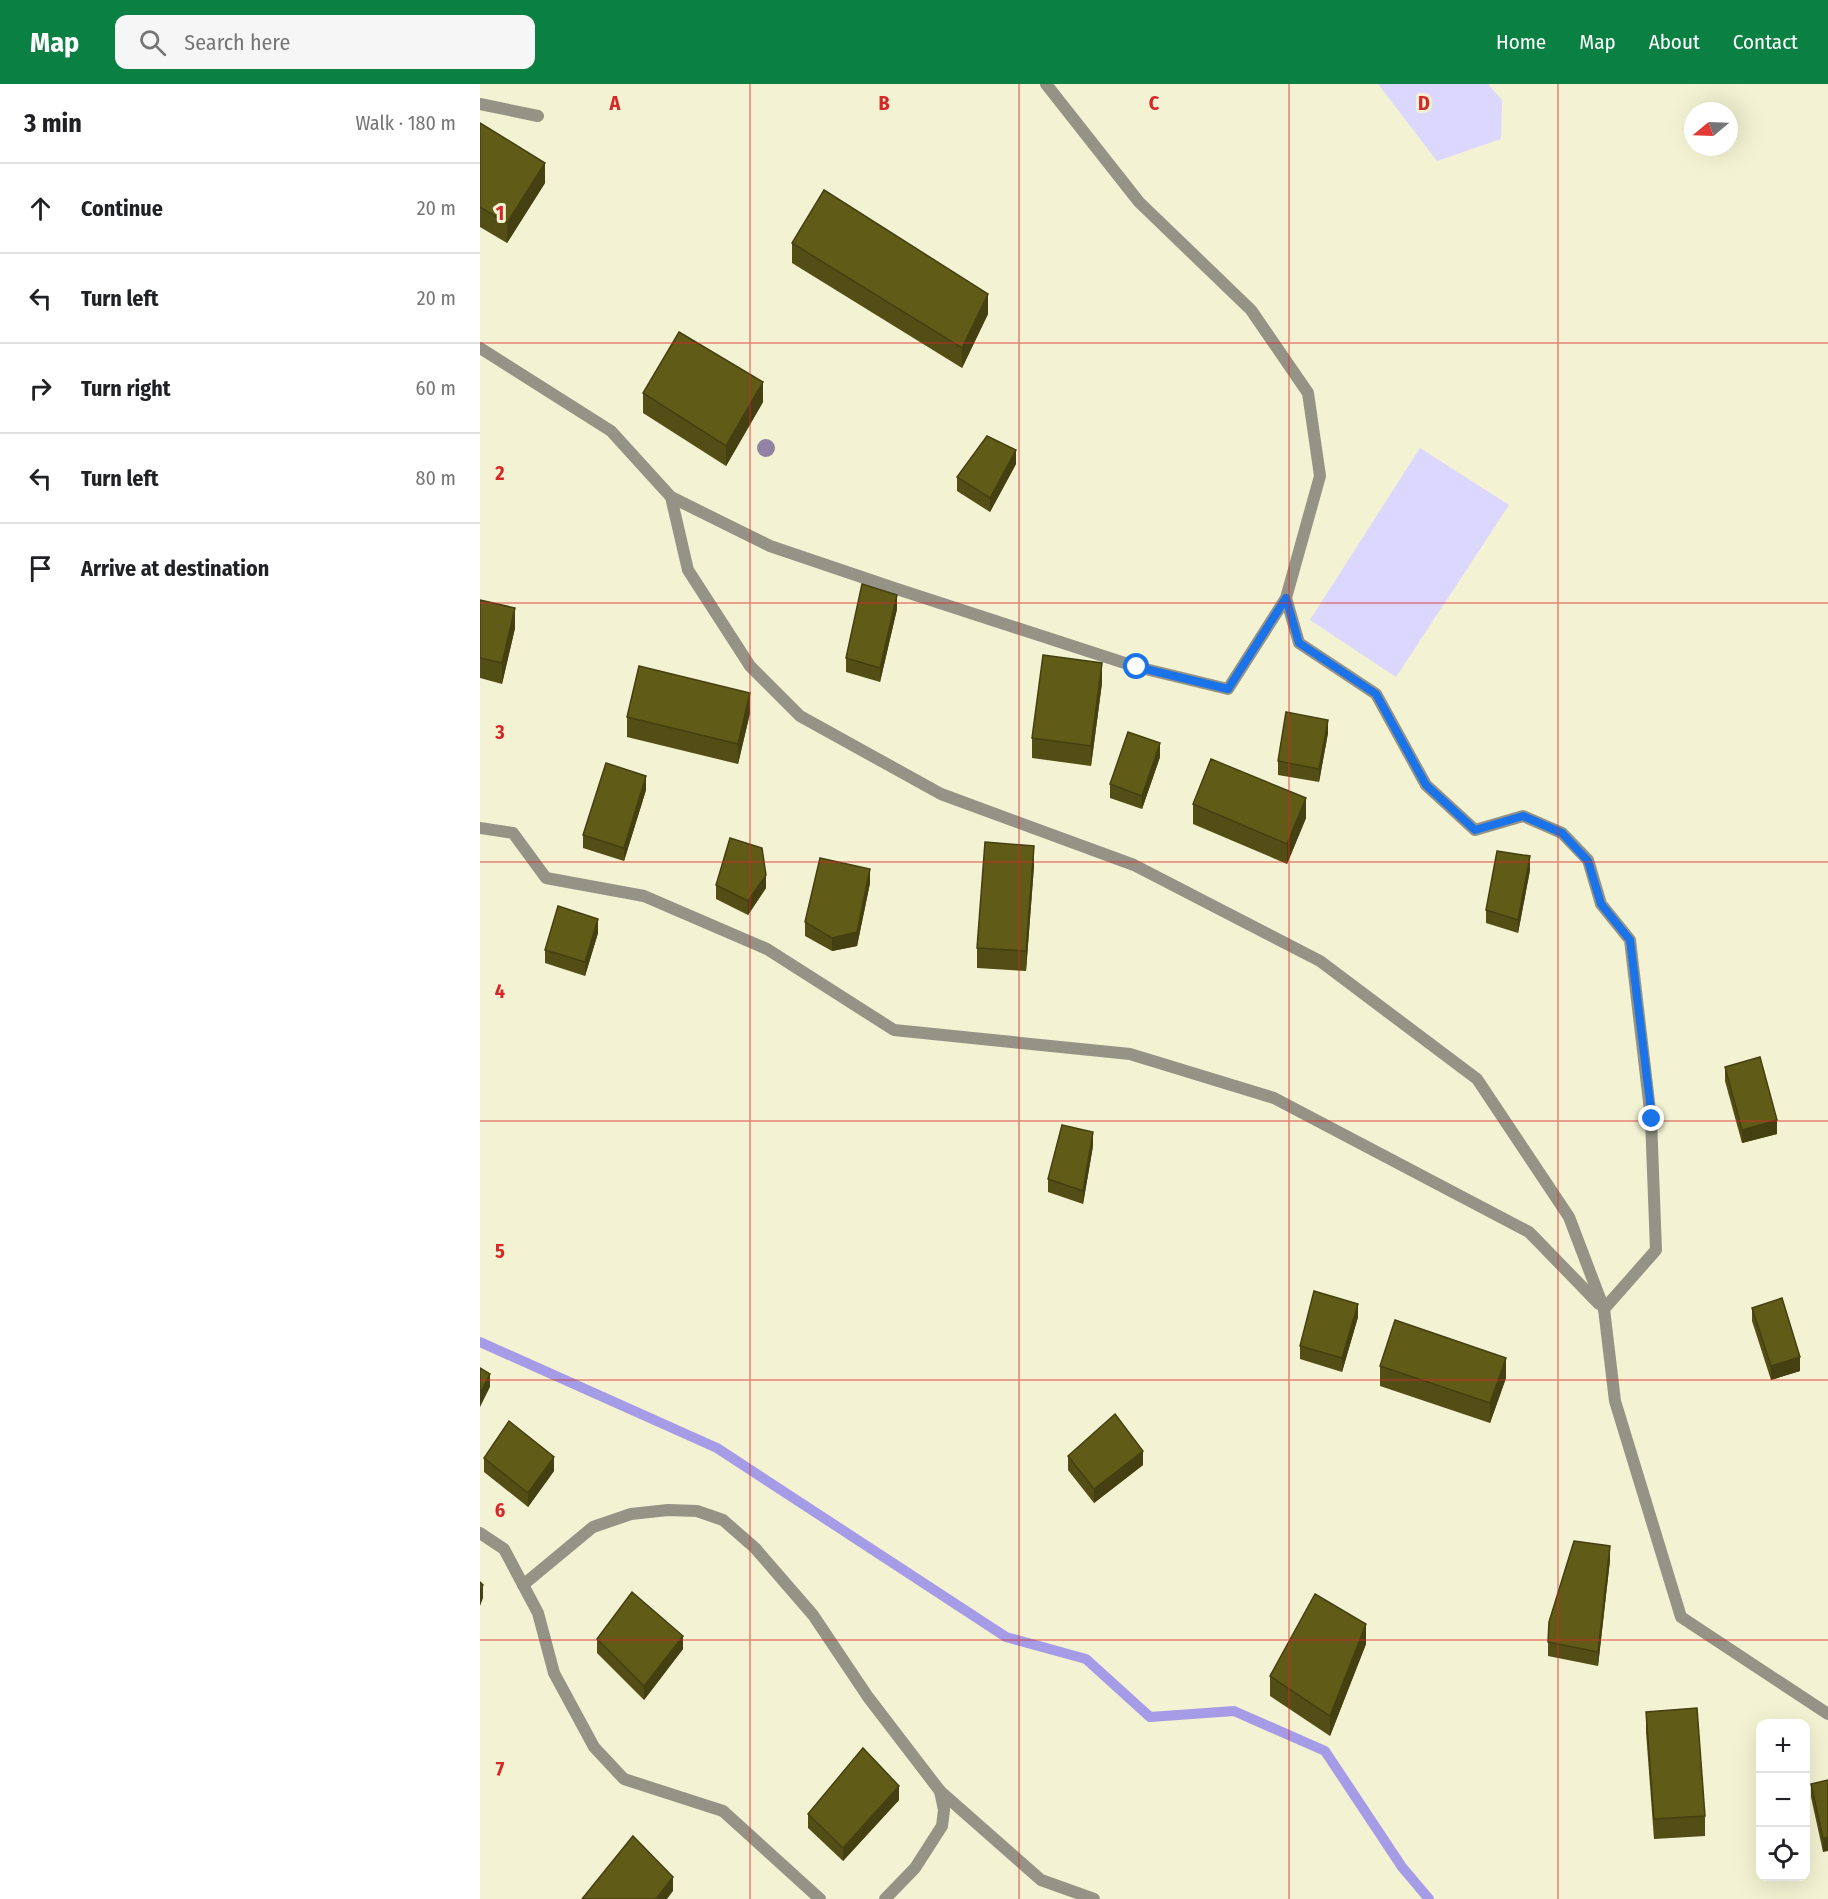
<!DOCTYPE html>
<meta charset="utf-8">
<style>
:root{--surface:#fff;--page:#f6f6f6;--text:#202124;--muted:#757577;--line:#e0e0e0;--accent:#0b8043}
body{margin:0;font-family:"Fira Sans Condensed",sans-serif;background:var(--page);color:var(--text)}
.controls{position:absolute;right:18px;bottom:18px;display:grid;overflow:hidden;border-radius:12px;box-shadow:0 6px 24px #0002}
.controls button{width:54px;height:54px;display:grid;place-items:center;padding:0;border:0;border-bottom:2px solid var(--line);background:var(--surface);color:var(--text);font:30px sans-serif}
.compass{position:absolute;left:1204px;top:18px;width:54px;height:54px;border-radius:50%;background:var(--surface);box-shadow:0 6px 24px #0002;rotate:251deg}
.stop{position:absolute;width:18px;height:18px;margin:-14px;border:4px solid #1a73e8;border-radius:50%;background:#fff}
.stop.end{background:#1a73e8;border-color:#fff;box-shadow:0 2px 6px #0008}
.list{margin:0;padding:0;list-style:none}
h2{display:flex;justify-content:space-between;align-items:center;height:78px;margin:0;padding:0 24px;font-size:26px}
h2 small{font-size:20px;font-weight:400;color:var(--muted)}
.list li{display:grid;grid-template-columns:39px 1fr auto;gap:18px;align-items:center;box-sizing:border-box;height:90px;padding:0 24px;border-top:2px solid var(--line)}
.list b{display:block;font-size:22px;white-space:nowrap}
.list em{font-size:20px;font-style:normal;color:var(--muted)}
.icon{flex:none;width:33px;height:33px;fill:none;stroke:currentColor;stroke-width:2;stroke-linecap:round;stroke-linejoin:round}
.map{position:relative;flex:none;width:1348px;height:1815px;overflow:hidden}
header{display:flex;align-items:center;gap:36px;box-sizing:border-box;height:84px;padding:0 30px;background:var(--accent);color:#fff}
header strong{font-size:28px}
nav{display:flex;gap:33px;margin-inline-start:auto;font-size:21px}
.search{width:420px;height:54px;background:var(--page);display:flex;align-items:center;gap:15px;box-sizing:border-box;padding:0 21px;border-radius:12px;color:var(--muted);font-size:22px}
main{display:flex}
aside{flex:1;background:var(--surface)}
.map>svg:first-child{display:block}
</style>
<header>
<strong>Map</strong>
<div class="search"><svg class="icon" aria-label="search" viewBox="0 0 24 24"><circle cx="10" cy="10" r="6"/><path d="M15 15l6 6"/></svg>Search here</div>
<nav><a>Home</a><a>Map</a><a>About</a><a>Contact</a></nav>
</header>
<main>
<aside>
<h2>3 min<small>Walk · 180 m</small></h2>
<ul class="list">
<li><svg class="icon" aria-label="ahead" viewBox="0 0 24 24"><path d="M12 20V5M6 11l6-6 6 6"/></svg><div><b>Continue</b></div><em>20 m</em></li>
<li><svg class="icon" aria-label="left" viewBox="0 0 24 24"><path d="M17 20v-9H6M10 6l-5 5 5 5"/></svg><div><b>Turn left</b></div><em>20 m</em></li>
<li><svg class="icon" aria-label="right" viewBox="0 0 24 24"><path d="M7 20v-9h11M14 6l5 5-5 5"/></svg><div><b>Turn right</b></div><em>60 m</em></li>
<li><svg class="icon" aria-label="left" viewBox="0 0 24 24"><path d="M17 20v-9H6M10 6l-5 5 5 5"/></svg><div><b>Turn left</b></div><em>80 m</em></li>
<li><svg class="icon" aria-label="arrive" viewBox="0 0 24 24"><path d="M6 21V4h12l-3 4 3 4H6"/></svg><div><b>Arrive at destination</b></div></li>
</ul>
</aside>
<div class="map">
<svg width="1348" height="1815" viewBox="0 0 1348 1815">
<rect width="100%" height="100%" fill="#f3f2d2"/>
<g fill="#dbd7fe">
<path d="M 898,0 L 1008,0 L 1022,16 L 1021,55 L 957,77 Z"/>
<path d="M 940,364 L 1029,421 L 916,593 L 830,536 Z"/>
</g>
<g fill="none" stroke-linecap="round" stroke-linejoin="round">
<path stroke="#a69be6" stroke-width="10" d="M 0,1258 L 237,1364 L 526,1553 L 606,1575 L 670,1633 L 754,1627 L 845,1667 L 922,1783 L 949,1815"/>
<g stroke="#949386" stroke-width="12">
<path d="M 566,0 L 659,118 L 771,226 L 828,309 L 840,392 L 806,514 L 819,559 L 896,610 L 946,701 L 995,746 L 1043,732 L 1082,749 L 1108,776 L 1121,820 L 1150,856 L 1171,1035 L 1176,1166 L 1124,1225 L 1135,1317 L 1201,1533 L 1348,1630"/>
<path d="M 0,20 L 58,32"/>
<path d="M 0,264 L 131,347 L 191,413 L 208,486 L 270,582 L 320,632 L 461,710 L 654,781 L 840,877 L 997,995 L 1089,1133 L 1124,1225"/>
<path d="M 191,413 L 290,462 L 417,505 L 657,583 L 748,605 L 806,514"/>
<path d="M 0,744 L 33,749 L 66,794 L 164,812 L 287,865 L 414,946 L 650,970 L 794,1014 L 1049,1148 L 1119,1220"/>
<path d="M 0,1449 L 24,1465 L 58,1529 L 74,1589 L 114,1663 L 144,1695 L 243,1727 L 340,1815"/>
<path d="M 43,1501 L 113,1443 L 151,1430 L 188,1426 L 217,1427 L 243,1436 L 275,1464 L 333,1531 L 388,1613 L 460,1707"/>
<path d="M 405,1815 L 435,1784 L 462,1742 L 464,1726 L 460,1707 L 561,1796 L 614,1815"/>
</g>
</g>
<circle fill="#9083a4" cx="286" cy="364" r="9"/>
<g fill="#534e15">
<path d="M 0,39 L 65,99 L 27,159 L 0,143 Z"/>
<path d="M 312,159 L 508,230 L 482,284 L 312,179 Z"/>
<path d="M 163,309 L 283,318 L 246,382 L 163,329 Z"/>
<path d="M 536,380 L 510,428 L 477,407 L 477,393 Z"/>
<path d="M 0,516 L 35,544 L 22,600 L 0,594 Z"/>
<path d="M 417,525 L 400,598 L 366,588 L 366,574 Z"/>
<path d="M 622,599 L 611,682 L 552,674 L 552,654 Z"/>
<path d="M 270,629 L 258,680 L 147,653 L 147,633 Z"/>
<path d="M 848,649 L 839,698 L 798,691 L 798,677 Z"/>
<path d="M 680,673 L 662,725 L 630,714 L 630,700 Z"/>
<path d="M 166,706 L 144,777 L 103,764 L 103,751 Z"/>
<path d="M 713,720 L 826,734 L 807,780 L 713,740 Z"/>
<path d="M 554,782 L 546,887 L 497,884 L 497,864 Z"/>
<path d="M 1050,786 L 1038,849 L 1006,839 L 1006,826 Z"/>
<path d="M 390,799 L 377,862 L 352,867 L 325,852 L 325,838 Z"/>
<path d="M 236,801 L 286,804 L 268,831 L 236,815 Z"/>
<path d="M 118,849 L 105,892 L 65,879 L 65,866 Z"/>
<path d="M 1245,983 L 1297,1050 L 1262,1059 L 1245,997 Z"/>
<path d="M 613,1062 L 603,1120 L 568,1108 L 568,1095 Z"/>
<path d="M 1272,1224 L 1320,1287 L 1291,1296 L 1272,1237 Z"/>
<path d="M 878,1233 L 862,1288 L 820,1275 L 820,1262 Z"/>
<path d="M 900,1282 L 1026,1294 L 1010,1339 L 900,1302 Z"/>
<path d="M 588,1372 L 663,1381 L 614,1419 L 588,1386 Z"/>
<path d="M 4,1374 L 74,1387 L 48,1423 L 4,1388 Z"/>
<path d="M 1130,1476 L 1118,1582 L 1068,1572 L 1068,1558 Z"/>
<path d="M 117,1555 L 203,1565 L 164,1616 L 117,1569 Z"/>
<path d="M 886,1560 L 850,1652 L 790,1612 L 790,1592 Z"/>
<path d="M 1166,1628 L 1225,1732 L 1225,1752 L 1174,1755 L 1166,1648 Z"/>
<path d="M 1348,1696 L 1343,1768 L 1331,1713 L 1331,1700 Z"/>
<path d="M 419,1716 L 363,1777 L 328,1744 L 328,1730 Z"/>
</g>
<g fill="#444011">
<path d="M 65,79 L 65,99 L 27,159 L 27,139 Z"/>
<path d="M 508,210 L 508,230 L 482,284 L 482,264 Z"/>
<path d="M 283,298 L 283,318 L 246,382 L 246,362 Z"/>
<path d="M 536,366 L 536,380 L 510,428 L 510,414 Z"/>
<path d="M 417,511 L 417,525 L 400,598 L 400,584 Z"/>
<path d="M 35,524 L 35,544 L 22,600 L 22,579 Z"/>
<path d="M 622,579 L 622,599 L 611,682 L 611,662 Z"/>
<path d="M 270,609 L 270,629 L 258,680 L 258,660 Z"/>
<path d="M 848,636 L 848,649 L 839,698 L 839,685 Z"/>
<path d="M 680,659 L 680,673 L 662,725 L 662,712 Z"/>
<path d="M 166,692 L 166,706 L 144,777 L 144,764 Z"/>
<path d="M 826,714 L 826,734 L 807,780 L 807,760 Z"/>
<path d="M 554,762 L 554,782 L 546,887 L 546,867 Z"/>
<path d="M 1050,772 L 1050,786 L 1038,849 L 1038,836 Z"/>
<path d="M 390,785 L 390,799 L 377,862 L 352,867 L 352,854 Z"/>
<path d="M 286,791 L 286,804 L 268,831 L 268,817 Z"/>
<path d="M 118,835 L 118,849 L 105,892 L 105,878 Z"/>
<path d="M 1297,1036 L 1297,1050 L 1262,1059 L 1262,1046 Z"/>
<path d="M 613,1048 L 613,1062 L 603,1120 L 603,1107 Z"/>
<path d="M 878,1220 L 878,1233 L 862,1288 L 862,1274 Z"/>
<path d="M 1320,1273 L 1320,1287 L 1291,1296 L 1291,1282 Z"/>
<path d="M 1026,1274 L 1026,1294 L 1010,1339 L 1010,1319 Z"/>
<path d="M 10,1290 L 10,1303 L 0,1323 L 0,1309 Z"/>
<path d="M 663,1367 L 663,1381 L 614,1419 L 614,1405 Z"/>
<path d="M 74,1373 L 74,1387 L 48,1423 L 48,1409 Z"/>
<path d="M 1130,1462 L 1130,1476 L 1118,1582 L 1118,1568 Z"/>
<path d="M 3,1501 L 3,1514 L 0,1522 L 0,1508 Z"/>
<path d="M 886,1540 L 886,1560 L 850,1652 L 850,1632 Z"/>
<path d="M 203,1552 L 203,1565 L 164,1616 L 164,1602 Z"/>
<path d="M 419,1702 L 419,1716 L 363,1777 L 363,1764 Z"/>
<path d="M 1348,1753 L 1348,1767 L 1343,1768 L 1343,1755 Z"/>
<path d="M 193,1793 L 193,1807 L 187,1815 L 176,1815 Z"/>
</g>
<g fill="#615b18" stroke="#444011" stroke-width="1.5">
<path d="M 0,39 L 65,79 L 27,139 L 0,123 Z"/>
<path d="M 344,106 L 508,210 L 482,264 L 312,159 Z"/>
<path d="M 199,248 L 283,298 L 246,362 L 163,309 Z"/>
<path d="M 507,352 L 536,366 L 510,414 L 477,393 Z"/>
<path d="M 382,500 L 417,511 L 400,584 L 366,574 Z"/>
<path d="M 0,516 L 35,524 L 22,579 L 0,574 Z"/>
<path d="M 563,571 L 622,579 L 611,662 L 552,654 Z"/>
<path d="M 159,582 L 270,609 L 258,660 L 147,633 Z"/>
<path d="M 806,628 L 848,636 L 839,685 L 798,677 Z"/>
<path d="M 648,648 L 680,659 L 662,712 L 630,700 Z"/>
<path d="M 731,675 L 826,714 L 807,760 L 713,720 Z"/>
<path d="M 126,679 L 166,692 L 144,764 L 103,751 Z"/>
<path d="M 250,754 L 282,764 L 286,791 L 268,817 L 236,801 Z"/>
<path d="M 505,758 L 554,762 L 546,867 L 497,864 Z"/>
<path d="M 1017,767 L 1050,772 L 1038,836 L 1006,826 Z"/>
<path d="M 340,774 L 390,785 L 377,848 L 352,854 L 325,838 Z"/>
<path d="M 78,822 L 118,835 L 105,878 L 65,866 Z"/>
<path d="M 1280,973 L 1297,1036 L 1262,1046 L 1245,983 Z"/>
<path d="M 582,1041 L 613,1048 L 603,1107 L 568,1095 Z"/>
<path d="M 834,1207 L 878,1220 L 862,1274 L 820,1262 Z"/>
<path d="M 1302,1214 L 1320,1273 L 1291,1282 L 1272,1224 Z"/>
<path d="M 915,1236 L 1026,1274 L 1010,1319 L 900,1282 Z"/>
<path d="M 0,1284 L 10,1290 L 0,1309 Z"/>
<path d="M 635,1330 L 663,1367 L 614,1405 L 588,1372 Z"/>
<path d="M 29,1337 L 74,1373 L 48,1409 L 4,1374 Z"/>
<path d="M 1094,1457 L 1130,1462 L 1118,1568 L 1068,1558 L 1069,1538 Z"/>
<path d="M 0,1498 L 3,1501 L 0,1508 Z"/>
<path d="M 152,1508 L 203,1552 L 164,1602 L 117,1555 Z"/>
<path d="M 835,1510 L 886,1540 L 850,1632 L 790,1592 Z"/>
<path d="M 1217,1624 L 1225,1732 L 1174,1735 L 1166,1628 Z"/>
<path d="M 383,1664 L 419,1702 L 363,1764 L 328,1730 Z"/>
<path d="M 1348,1696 L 1348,1753 L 1343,1755 L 1331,1700 Z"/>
<path d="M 153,1752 L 193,1793 L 176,1815 L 102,1815 Z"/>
</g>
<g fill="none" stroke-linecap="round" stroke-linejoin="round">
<path stroke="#1a73e8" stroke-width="8" d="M 657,583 L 748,605 L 806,514 L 819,559 L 896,610 L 946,701 L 995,746 L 1043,732 L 1082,749 L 1108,777 L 1121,820 L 1150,856 L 1172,1035"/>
</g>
<path fill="none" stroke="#d62828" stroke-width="1.5" stroke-opacity="0.55" d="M 270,0 L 270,1815M 539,0 L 539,1815M 809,0 L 809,1815M 1078,0 L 1078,1815M 0,259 L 1348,259M 0,519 L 1348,519M 0,778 L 1348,778M 0,1037 L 1348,1037M 0,1296 L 1348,1296M 0,1556 L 1348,1556"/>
<g font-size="20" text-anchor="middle" font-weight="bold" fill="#d62828" stroke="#f3f2d2" stroke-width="6" stroke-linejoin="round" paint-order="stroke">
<text x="135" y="26">A</text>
<text x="404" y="26">B</text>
<text x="674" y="26">C</text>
<text x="944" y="26">D</text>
<text x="20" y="136">1</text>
<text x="20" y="396">2</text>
<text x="20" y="655">3</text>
<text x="20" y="914">4</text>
<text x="20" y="1174">5</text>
<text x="20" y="1433">6</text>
<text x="20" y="1692">7</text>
</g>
</svg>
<div class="controls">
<button>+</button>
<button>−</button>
<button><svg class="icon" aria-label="locate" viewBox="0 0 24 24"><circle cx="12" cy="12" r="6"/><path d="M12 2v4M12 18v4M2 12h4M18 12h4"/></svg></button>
</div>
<svg class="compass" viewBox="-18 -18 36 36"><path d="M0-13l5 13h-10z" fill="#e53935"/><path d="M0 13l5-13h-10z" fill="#757577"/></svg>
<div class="stop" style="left:657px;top:583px"></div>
<div class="stop end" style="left:1172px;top:1035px"></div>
</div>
</main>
